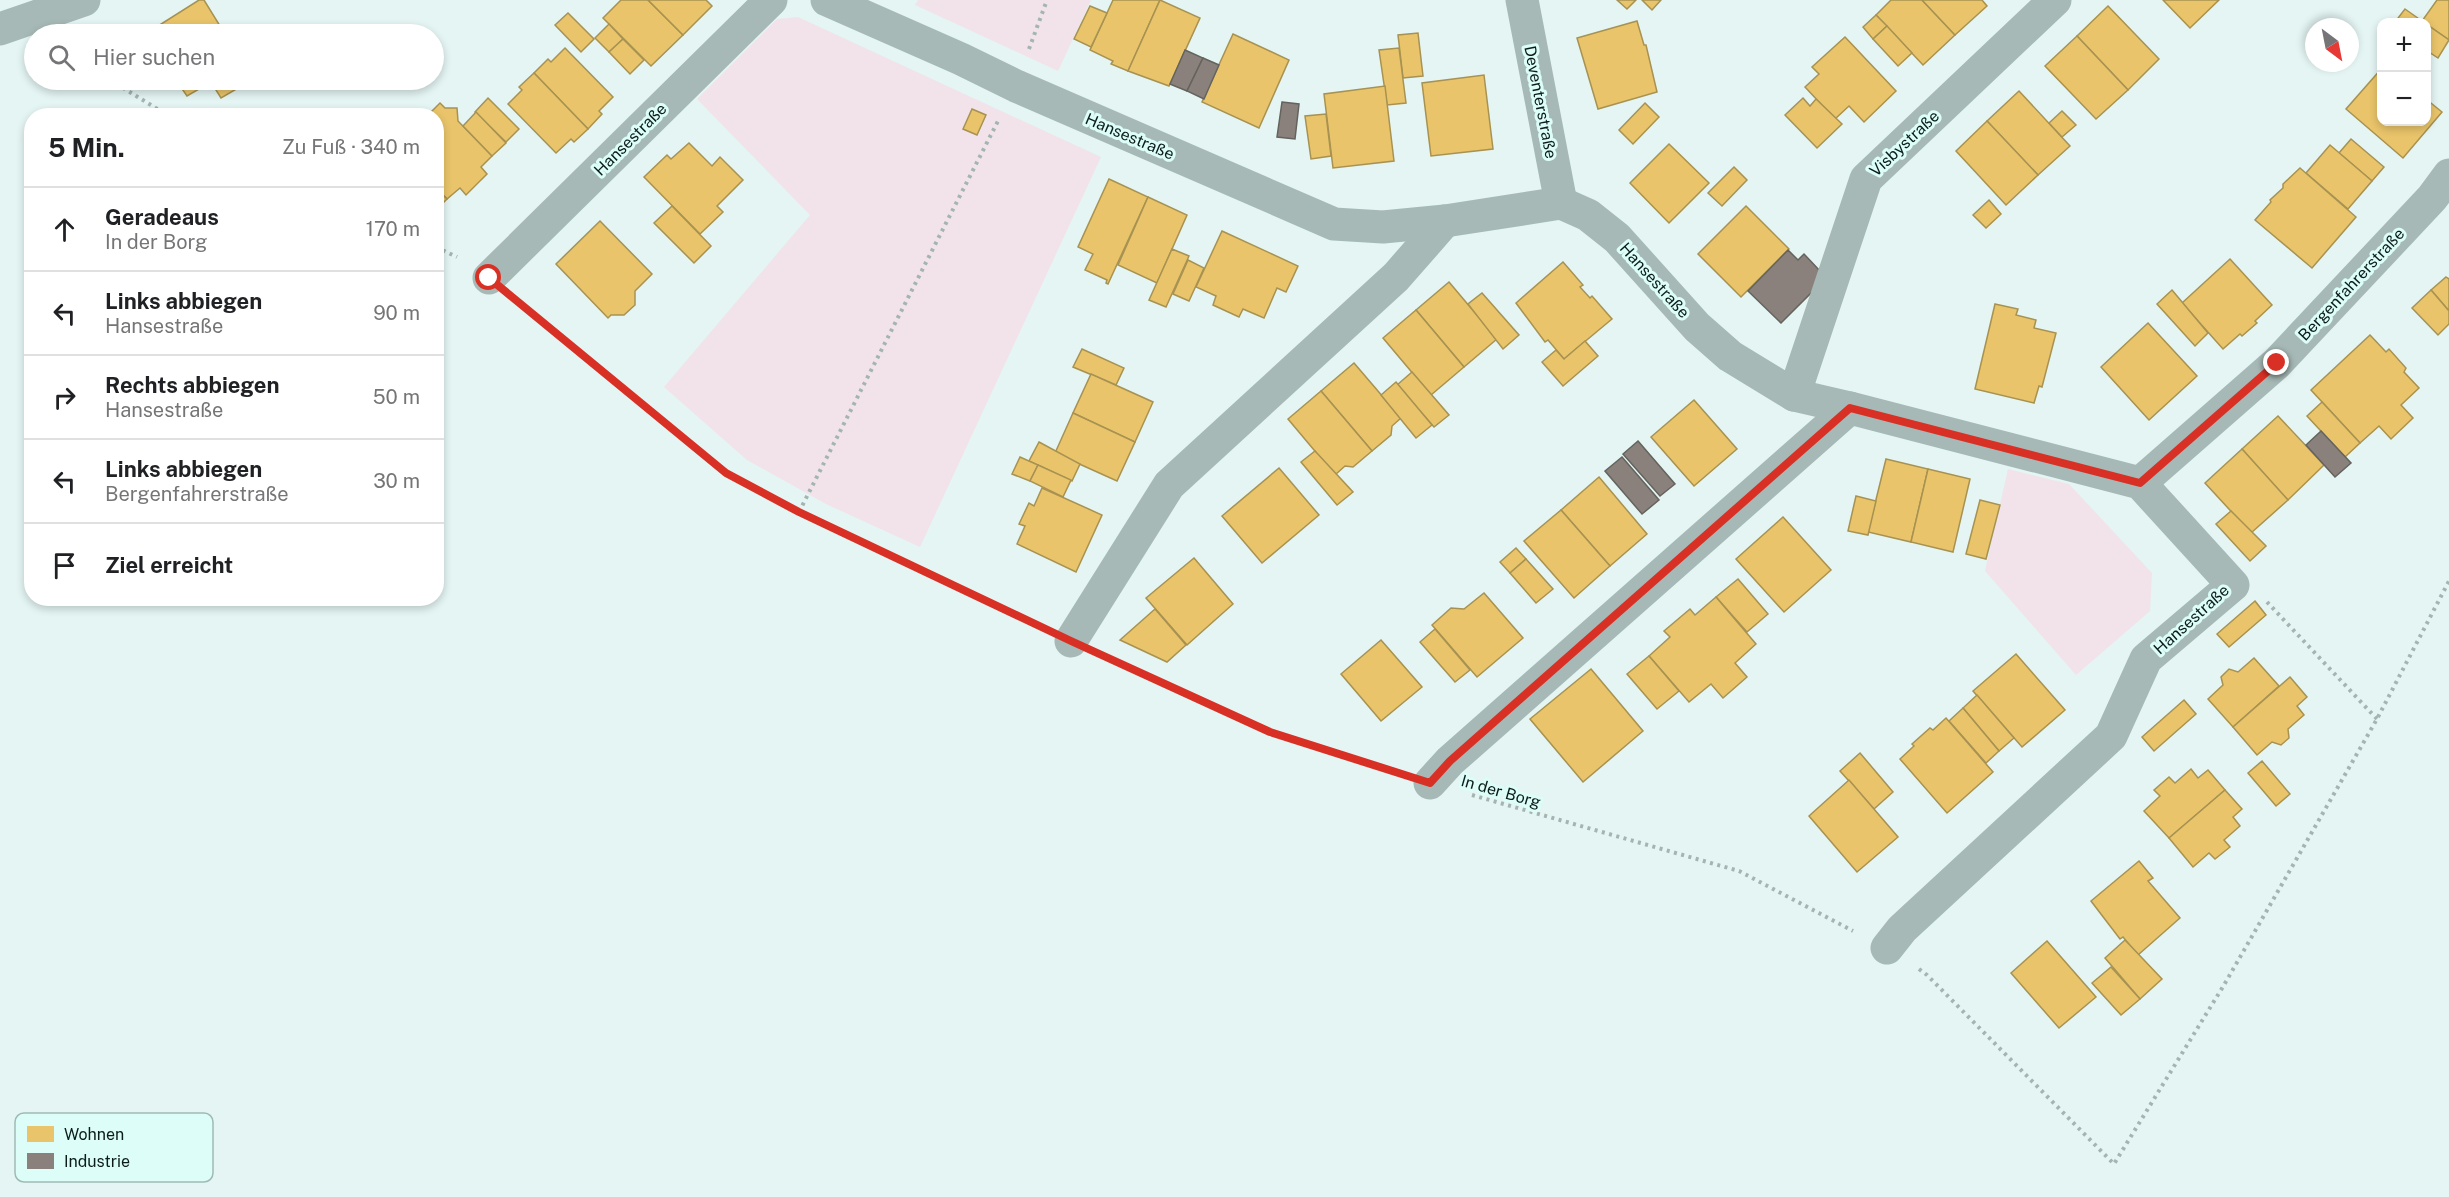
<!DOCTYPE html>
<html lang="de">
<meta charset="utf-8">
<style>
:root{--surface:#fff;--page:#f2f2f2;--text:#202124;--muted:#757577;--line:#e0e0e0}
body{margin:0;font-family:"Public Sans",sans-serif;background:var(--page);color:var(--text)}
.controls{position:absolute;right:18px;top:18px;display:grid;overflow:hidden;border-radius:12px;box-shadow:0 3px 9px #0003}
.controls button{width:54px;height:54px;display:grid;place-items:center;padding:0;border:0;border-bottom:2px solid var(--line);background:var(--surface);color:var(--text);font:30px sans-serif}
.compass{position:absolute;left:2305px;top:18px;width:54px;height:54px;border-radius:50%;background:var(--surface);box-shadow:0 3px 9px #0003;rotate:148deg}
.stop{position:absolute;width:18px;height:18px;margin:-14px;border:4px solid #d93025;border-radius:50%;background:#fff}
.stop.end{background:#d93025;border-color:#fff;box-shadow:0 2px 6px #0008}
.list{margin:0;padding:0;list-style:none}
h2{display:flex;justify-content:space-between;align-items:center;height:78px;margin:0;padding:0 24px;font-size:26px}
h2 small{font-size:20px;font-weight:400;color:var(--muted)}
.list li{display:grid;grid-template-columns:39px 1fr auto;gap:18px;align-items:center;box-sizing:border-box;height:84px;padding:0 24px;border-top:2px solid var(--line)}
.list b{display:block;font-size:22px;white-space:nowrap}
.list p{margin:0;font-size:20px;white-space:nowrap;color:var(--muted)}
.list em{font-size:20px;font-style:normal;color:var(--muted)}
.icon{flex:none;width:33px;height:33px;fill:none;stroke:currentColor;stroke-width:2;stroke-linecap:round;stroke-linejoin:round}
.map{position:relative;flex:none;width:2449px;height:1197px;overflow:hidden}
.search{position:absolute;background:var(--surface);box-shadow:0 3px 9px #0003;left:24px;top:24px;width:420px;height:66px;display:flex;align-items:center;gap:15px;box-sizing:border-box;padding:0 21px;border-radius:33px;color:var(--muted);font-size:22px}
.panel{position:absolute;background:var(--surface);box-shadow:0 3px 9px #0003;left:24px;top:108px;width:420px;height:498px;border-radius:24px}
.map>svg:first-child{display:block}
</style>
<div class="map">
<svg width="2449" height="1197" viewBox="0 0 2449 1197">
<rect width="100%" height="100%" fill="#e4f5f3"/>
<g fill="#f1e3e9">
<path d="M 918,0 L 1091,0 L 1058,71 L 915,5 Z"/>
<path d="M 798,17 L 1101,157 L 920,547 L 826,504 L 747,460 L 664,387 L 810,215 L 697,99 L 777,19 Z"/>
<path d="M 2008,469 L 2069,484 L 2152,573 L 2150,611 L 2076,675 L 1985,571 Z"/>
</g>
<g fill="#e9c46a" stroke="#a79252" stroke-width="1.5">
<path d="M 199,0 L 204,0 L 225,34 L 148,34 L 147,33 Z"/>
<path d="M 621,0 L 648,0 L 683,35 L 651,66 L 603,18 Z"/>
<path d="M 648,0 L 706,0 L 712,6 L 683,35 Z"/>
<path d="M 1113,0 L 1160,0 L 1128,71 L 1111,64 L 1113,61 L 1090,50 Z"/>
<path d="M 1160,0 L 1200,18 L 1169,86 L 1128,71 Z"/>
<path d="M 1617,0 L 1636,0 L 1627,9 Z"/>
<path d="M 1642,0 L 1661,0 L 1652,10 Z"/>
<path d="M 1922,0 L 1955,35 L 1923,65 L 1876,15 L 1891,0 Z"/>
<path d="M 1922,0 L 1982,0 L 1987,6 L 1955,35 Z"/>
<path d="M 2163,0 L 2219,0 L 2190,28 Z"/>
<path d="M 2437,0 L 2449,0 L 2449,40 L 2422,21 Z"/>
<path d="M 1090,6 L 1107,13 L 1091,47 L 1074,39 Z"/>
<path d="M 2108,6 L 2159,59 L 2128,90 L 2077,36 Z"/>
<path d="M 2405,9 L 2422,21 L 2423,22 L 2395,22 Z"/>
<path d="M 568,13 L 594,39 L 581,52 L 555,25 Z"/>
<path d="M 1876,15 L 1887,26 L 1873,39 L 1863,27 Z"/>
<path d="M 1637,21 L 1644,45 L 1646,45 L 1657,92 L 1598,109 L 1577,38 Z"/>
<path d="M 609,24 L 623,39 L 609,52 L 595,38 Z"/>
<path d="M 2426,24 L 2449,40 L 2438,58 L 2426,50 Z"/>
<path d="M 1887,26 L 1912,53 L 1898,66 L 1873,39 Z"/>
<path d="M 1418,33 L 1423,76 L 1403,78 L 1398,35 Z"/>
<path d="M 1233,34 L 1289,60 L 1259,128 L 1202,102 Z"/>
<path d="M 2077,36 L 2128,90 L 2096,119 L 2045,66 Z"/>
<path d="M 1845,37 L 1896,91 L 1864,122 L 1849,106 L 1835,119 L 1805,87 L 1819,74 L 1812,67 Z"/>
<path d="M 623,39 L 644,60 L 630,74 L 609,52 Z"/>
<path d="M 565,48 L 613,97 L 599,111 L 602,114 L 588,129 L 534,73 L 548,59 L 551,62 Z"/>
<path d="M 1399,48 L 1406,103 L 1387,105 L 1379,50 Z"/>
<path d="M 2382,68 L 2382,122 L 2426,122 L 2426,99 L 2442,112 L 2403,158 L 2346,109 Z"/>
<path d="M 534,73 L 588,129 L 574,142 L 571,139 L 556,153 L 508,104 L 522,90 L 519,87 Z"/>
<path d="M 1484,75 L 1493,149 L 1431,156 L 1422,83 Z"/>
<path d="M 176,80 L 252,80 L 221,98 L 211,82 L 187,96 Z"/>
<path d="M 1385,86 L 1394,161 L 1333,168 L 1324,94 Z"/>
<path d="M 2019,91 L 2070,146 L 2038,175 L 1987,121 Z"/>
<path d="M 488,98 L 519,129 L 506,142 L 475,112 Z"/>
<path d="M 1803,98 L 1810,106 L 1816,99 L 1842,124 L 1817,148 L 1785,115 Z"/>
<path d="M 440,103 L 445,108 L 457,108 L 458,121 L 492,156 L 481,167 L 487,174 L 466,195 L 460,188 L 447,199 L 436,188 L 436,116 L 427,116 Z"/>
<path d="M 1645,103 L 1659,117 L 1633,144 L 1619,130 Z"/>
<path d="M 972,109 L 986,115 L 977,135 L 963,129 Z"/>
<path d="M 2062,111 L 2076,125 L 2062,137 L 2049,123 Z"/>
<path d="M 476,112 L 506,143 L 492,156 L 463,126 Z"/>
<path d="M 1326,114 L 1331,156 L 1311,159 L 1305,116 Z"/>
<path d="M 1987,121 L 2038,175 L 2006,205 L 1956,151 Z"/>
<path d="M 2351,139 L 2384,167 L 2372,181 L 2339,153 Z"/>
<path d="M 689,143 L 712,166 L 720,157 L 743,180 L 717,206 L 723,212 L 700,234 L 644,177 L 667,155 L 671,159 Z"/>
<path d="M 1669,144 L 1709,183 L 1669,223 L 1630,183 Z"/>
<path d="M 2330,145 L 2372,181 L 2348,209 L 2306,173 Z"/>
<path d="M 1734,167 L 1747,180 L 1722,206 L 1708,193 Z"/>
<path d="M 2300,168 L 2356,217 L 2312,268 L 2255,220 L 2271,202 L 2270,200 L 2283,188 L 2283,184 Z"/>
<path d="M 1109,179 L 1148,197 L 1108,284 L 1106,283 L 1107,280 L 1085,270 L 1093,254 L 1078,247 Z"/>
<path d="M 436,188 L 447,199 L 436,210 Z"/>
<path d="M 1148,197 L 1187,215 L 1157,283 L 1118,265 Z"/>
<path d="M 1989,200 L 2001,214 L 1986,228 L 1973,215 Z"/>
<path d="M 672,206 L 711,246 L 694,263 L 654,223 Z"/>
<path d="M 1746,206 L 1789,249 L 1741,297 L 1698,254 Z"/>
<path d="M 600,221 L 652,274 L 635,291 L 635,305 L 624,315 L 611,315 L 608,318 L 556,264 Z"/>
<path d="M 1222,231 L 1298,266 L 1286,292 L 1277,288 L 1264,318 L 1243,309 L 1239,317 L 1213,305 L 1216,296 L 1196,287 Z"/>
<path d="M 1172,249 L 1189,256 L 1166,307 L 1149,300 Z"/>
<path d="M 2230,259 L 2272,305 L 2255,321 L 2257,323 L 2242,336 L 2240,334 L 2223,349 L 2182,303 Z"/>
<path d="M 1188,260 L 1204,268 L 1189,301 L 1173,294 Z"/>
<path d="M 1563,262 L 1583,285 L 1580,287 L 1590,298 L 1592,296 L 1612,319 L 1564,359 L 1548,340 L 1545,342 L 1516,303 Z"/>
<path d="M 2446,277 L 2449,279 L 2449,311 L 2431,290 Z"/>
<path d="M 1449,282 L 1497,339 L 1464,367 L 1416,310 Z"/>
<path d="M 2172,290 L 2208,333 L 2195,346 L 2157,304 Z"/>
<path d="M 2431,290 L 2449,311 L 2449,324 L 2438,335 L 2412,308 Z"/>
<path d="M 1482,293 L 1519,335 L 1503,349 L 1468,304 Z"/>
<path d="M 1995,304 L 2018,309 L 2016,315 L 2036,320 L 2034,328 L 2056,333 L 2042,387 L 2039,386 L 2034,403 L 1975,389 Z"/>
<path d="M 1416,310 L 1464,367 L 1431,395 L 1383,338 Z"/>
<path d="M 2148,323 L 2197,376 L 2149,420 L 2101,367 Z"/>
<path d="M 2370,335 L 2386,352 L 2389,349 L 2406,368 L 2404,372 L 2419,388 L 2401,405 L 2413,418 L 2391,439 L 2379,426 L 2360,443 L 2311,390 Z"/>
<path d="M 1585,341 L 1598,356 L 1563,386 L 1542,362 L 1556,350 L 1564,359 Z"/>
<path d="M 1082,349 L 1124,368 L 1116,385 L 1073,367 Z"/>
<path d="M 1354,363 L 1401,418 L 1392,426 L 1391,435 L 1372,451 L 1321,391 Z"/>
<path d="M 1412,372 L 1449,415 L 1434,427 L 1397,385 Z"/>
<path d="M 1091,374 L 1153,402 L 1135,442 L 1073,413 Z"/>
<path d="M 1396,382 L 1432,425 L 1416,438 L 1381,395 Z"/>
<path d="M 1321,391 L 1372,451 L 1353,467 L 1345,466 L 1335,475 L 1288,419 Z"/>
<path d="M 1694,400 L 1737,449 L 1694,486 L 1651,437 Z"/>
<path d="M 2322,402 L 2360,443 L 2345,457 L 2307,416 Z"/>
<path d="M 1073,413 L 1135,442 L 1117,481 L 1055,453 Z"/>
<path d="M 2278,416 L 2324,465 L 2288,500 L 2242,449 Z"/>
<path d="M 1039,442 L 1080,464 L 1072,481 L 1029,461 Z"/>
<path d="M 2242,449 L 2288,500 L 2251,533 L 2205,483 Z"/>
<path d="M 1315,451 L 1353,492 L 1337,505 L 1301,462 Z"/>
<path d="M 1020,457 L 1038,465 L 1030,481 L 1012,474 Z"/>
<path d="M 1886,459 L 1928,469 L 1911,542 L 1868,532 Z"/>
<path d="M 1038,465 L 1071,480 L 1063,497 L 1030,481 Z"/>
<path d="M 1279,468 L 1319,515 L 1262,563 L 1222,516 Z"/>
<path d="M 1928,469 L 1970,479 L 1953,552 L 1911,542 Z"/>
<path d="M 1599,477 L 1647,534 L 1610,566 L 1561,510 Z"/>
<path d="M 1042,488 L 1102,515 L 1076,572 L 1017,544 L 1025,526 L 1019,524 L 1029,503 L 1034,506 Z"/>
<path d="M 1856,496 L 1876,501 L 1868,535 L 1848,531 Z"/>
<path d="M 1980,500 L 2000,505 L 1986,559 L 1966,554 Z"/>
<path d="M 1561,510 L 1610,566 L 1574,598 L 1524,541 Z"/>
<path d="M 2231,511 L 2266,546 L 2250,561 L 2216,524 Z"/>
<path d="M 1783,517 L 1831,570 L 1784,612 L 1736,559 Z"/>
<path d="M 1516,548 L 1526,559 L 1510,573 L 1500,562 Z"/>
<path d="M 1194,558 L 1233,604 L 1187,645 L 1146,598 Z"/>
<path d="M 1526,559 L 1553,589 L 1536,603 L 1510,573 Z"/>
<path d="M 1738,579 L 1768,614 L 1747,632 L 1716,597 Z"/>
<path d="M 1484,593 L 1523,638 L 1477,677 L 1432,625 L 1451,608 L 1464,609 Z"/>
<path d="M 1716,597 L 1756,644 L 1735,663 L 1747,677 L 1723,698 L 1711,684 L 1689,702 L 1649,656 L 1670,637 L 1664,631 L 1690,609 L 1695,615 Z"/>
<path d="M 2255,601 L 2266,615 L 2229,647 L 2217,634 Z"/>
<path d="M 1155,609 L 1186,645 L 1167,662 L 1120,640 Z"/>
<path d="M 1435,629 L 1470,670 L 1455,682 L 1420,642 Z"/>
<path d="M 1381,640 L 1422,687 L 1381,721 L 1341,674 Z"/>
<path d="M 2016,654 L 2065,710 L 2022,747 L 1973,691 Z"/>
<path d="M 1649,656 L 1679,691 L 1657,709 L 1627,674 Z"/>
<path d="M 2254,658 L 2279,686 L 2233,727 L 2208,699 L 2223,685 L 2221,677 L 2229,669 L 2238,672 Z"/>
<path d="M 1591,669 L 1643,731 L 1583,782 L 1530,719 Z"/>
<path d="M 2290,677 L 2307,697 L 2297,706 L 2304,715 L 2288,729 L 2289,738 L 2281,745 L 2272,742 L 2257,755 L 2233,727 Z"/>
<path d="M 1977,695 L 2014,738 L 1999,751 L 1963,708 Z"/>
<path d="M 2184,700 L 2196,714 L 2154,751 L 2142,737 Z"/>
<path d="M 1963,708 L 1999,751 L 1986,763 L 1949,721 Z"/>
<path d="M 1946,718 L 1993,772 L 1947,813 L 1900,759 L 1914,746 L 1912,744 L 1930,728 L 1933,730 Z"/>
<path d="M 1860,753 L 1893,792 L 1874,809 L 1840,771 Z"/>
<path d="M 2262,761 L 2290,794 L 2276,806 L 2248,773 Z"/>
<path d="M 2191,769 L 2198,778 L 2208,770 L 2225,790 L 2169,838 L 2144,811 L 2160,796 L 2154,790 L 2169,777 L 2175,783 Z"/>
<path d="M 1849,780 L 1898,837 L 1857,872 L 1809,816 Z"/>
<path d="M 2225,790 L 2242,809 L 2233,817 L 2240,826 L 2224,840 L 2230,847 L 2215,859 L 2209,853 L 2193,867 L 2169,838 Z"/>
<path d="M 2139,861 L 2153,878 L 2148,881 L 2180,918 L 2138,955 L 2123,937 L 2120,939 L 2091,901 Z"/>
<path d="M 2125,940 L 2162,979 L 2140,999 L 2105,958 Z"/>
<path d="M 2047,941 L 2096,997 L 2059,1028 L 2011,973 Z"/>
<path d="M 2111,967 L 2140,999 L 2121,1015 L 2092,983 Z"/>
</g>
<g fill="#8a817c" stroke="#64635e" stroke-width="1.5">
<path d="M 1185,50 L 1203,58 L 1187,91 L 1170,84 Z"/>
<path d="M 1203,58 L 1219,65 L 1204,99 L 1187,91 Z"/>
<path d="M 1282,102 L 1299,104 L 1295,139 L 1277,137 Z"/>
<path d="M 1788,250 L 1798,260 L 1804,254 L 1820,271 L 1816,288 L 1781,323 L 1748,291 Z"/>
<path d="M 2321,431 L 2351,463 L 2335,477 L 2306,445 Z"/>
<path d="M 1638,441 L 1675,484 L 1660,496 L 1623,454 Z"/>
<path d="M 1622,457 L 1659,500 L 1642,514 L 1605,471 Z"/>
</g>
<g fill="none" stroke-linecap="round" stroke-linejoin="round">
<g stroke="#a3b4b1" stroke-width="4" stroke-dasharray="3 4.5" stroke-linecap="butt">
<path d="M 1029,49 L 1047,0"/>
<path d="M 110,80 L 169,116"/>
<path d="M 436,247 L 457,257"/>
<path d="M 518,303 L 726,473 L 799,512 L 1038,626"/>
<path d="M 799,512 L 999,119"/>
<path d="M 2267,602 L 2377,719"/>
<path d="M 1105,657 L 1270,732 L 1396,772"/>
<path d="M 1472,795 L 1739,871 L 1853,931"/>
<path d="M 1919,969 L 1927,975 L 2114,1164 L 2224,985 L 2377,719 L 2449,581"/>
</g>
<g stroke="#a6b9b6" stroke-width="33">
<path d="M 827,0 L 961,59 L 1016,86 L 1334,224 L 1383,227 L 1445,221 L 1561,203 L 1588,215 L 1617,238 L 1697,327 L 1730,356 L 1794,395 L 1850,408 L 2140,483 L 2233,585 L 2146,659 L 2111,736 L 1902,929 L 1887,948"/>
<path d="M 1522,0 L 1561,203"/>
<path d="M 0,29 L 84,0"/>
<path d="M 489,278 L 771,0"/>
<path d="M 1794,395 L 1866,179 L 2055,0"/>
<path d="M 2140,483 L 2277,363 L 2432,198 L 2449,175"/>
<path d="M 1071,641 L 1169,485 L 1396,277 L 1445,221"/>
<path d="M 1430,783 L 1450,761 L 1850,408"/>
</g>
</g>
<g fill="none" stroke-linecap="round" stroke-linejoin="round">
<path stroke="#d93025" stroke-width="8" d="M 489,278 L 726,473 L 799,512 L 1071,641 L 1270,732 L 1430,783 L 1450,761 L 1850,408 L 2140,483 L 2277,363"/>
</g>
<g text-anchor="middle" stroke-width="6" stroke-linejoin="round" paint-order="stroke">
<g font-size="16" fill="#0c1c19" stroke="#dcfdf8">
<text transform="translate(1541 102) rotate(79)" y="6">Deventerstraße</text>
<text transform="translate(1130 136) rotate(23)" y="6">Hansestraße</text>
<text transform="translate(630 139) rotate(-45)" y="6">Hansestraße</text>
<text transform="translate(1904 143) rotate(-43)" y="6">Visbystraße</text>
<text transform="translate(1655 280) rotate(48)" y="6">Hansestraße</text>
<text transform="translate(2351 284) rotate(-47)" y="6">Bergenfahrerstraße</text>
<text transform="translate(2191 619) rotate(-42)" y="6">Hansestraße</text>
<text transform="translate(1501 791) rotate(16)" y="6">In der Borg</text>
</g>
</g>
<rect x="15" y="1113" width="198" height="69" rx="9" fill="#dcfdf8" stroke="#9ebab5" stroke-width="1.5"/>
<rect x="27" y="1126" width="27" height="16" fill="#e9c46a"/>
<rect x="27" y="1153" width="27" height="16" fill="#8a817c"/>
<g font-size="16" fill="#0c1c19">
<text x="64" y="1140">Wohnen</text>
<text x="64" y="1167">Industrie</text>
</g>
</svg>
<div class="controls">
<button>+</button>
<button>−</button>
</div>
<svg class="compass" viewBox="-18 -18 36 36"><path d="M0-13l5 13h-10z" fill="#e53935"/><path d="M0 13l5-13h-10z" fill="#757577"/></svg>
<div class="stop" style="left:489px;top:278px"></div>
<div class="stop end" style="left:2277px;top:363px"></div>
<div class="search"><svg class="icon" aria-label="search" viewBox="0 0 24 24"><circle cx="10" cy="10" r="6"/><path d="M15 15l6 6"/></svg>Hier suchen</div>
<section class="panel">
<h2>5 Min.<small>Zu Fuß · 340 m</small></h2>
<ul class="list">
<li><svg class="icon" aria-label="ahead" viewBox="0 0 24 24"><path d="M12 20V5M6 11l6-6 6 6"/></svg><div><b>Geradeaus</b><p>In der Borg</p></div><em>170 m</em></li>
<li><svg class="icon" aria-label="left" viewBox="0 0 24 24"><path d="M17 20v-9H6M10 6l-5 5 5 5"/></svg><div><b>Links abbiegen</b><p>Hansestraße</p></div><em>90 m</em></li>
<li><svg class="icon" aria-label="right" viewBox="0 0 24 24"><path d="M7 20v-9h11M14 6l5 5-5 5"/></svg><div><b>Rechts abbiegen</b><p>Hansestraße</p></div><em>50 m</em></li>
<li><svg class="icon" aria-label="left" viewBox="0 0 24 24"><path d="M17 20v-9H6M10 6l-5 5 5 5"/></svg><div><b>Links abbiegen</b><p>Bergenfahrerstraße</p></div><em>30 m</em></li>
<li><svg class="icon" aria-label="arrive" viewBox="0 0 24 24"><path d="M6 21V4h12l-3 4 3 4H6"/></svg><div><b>Ziel erreicht</b></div></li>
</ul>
</section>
</div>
